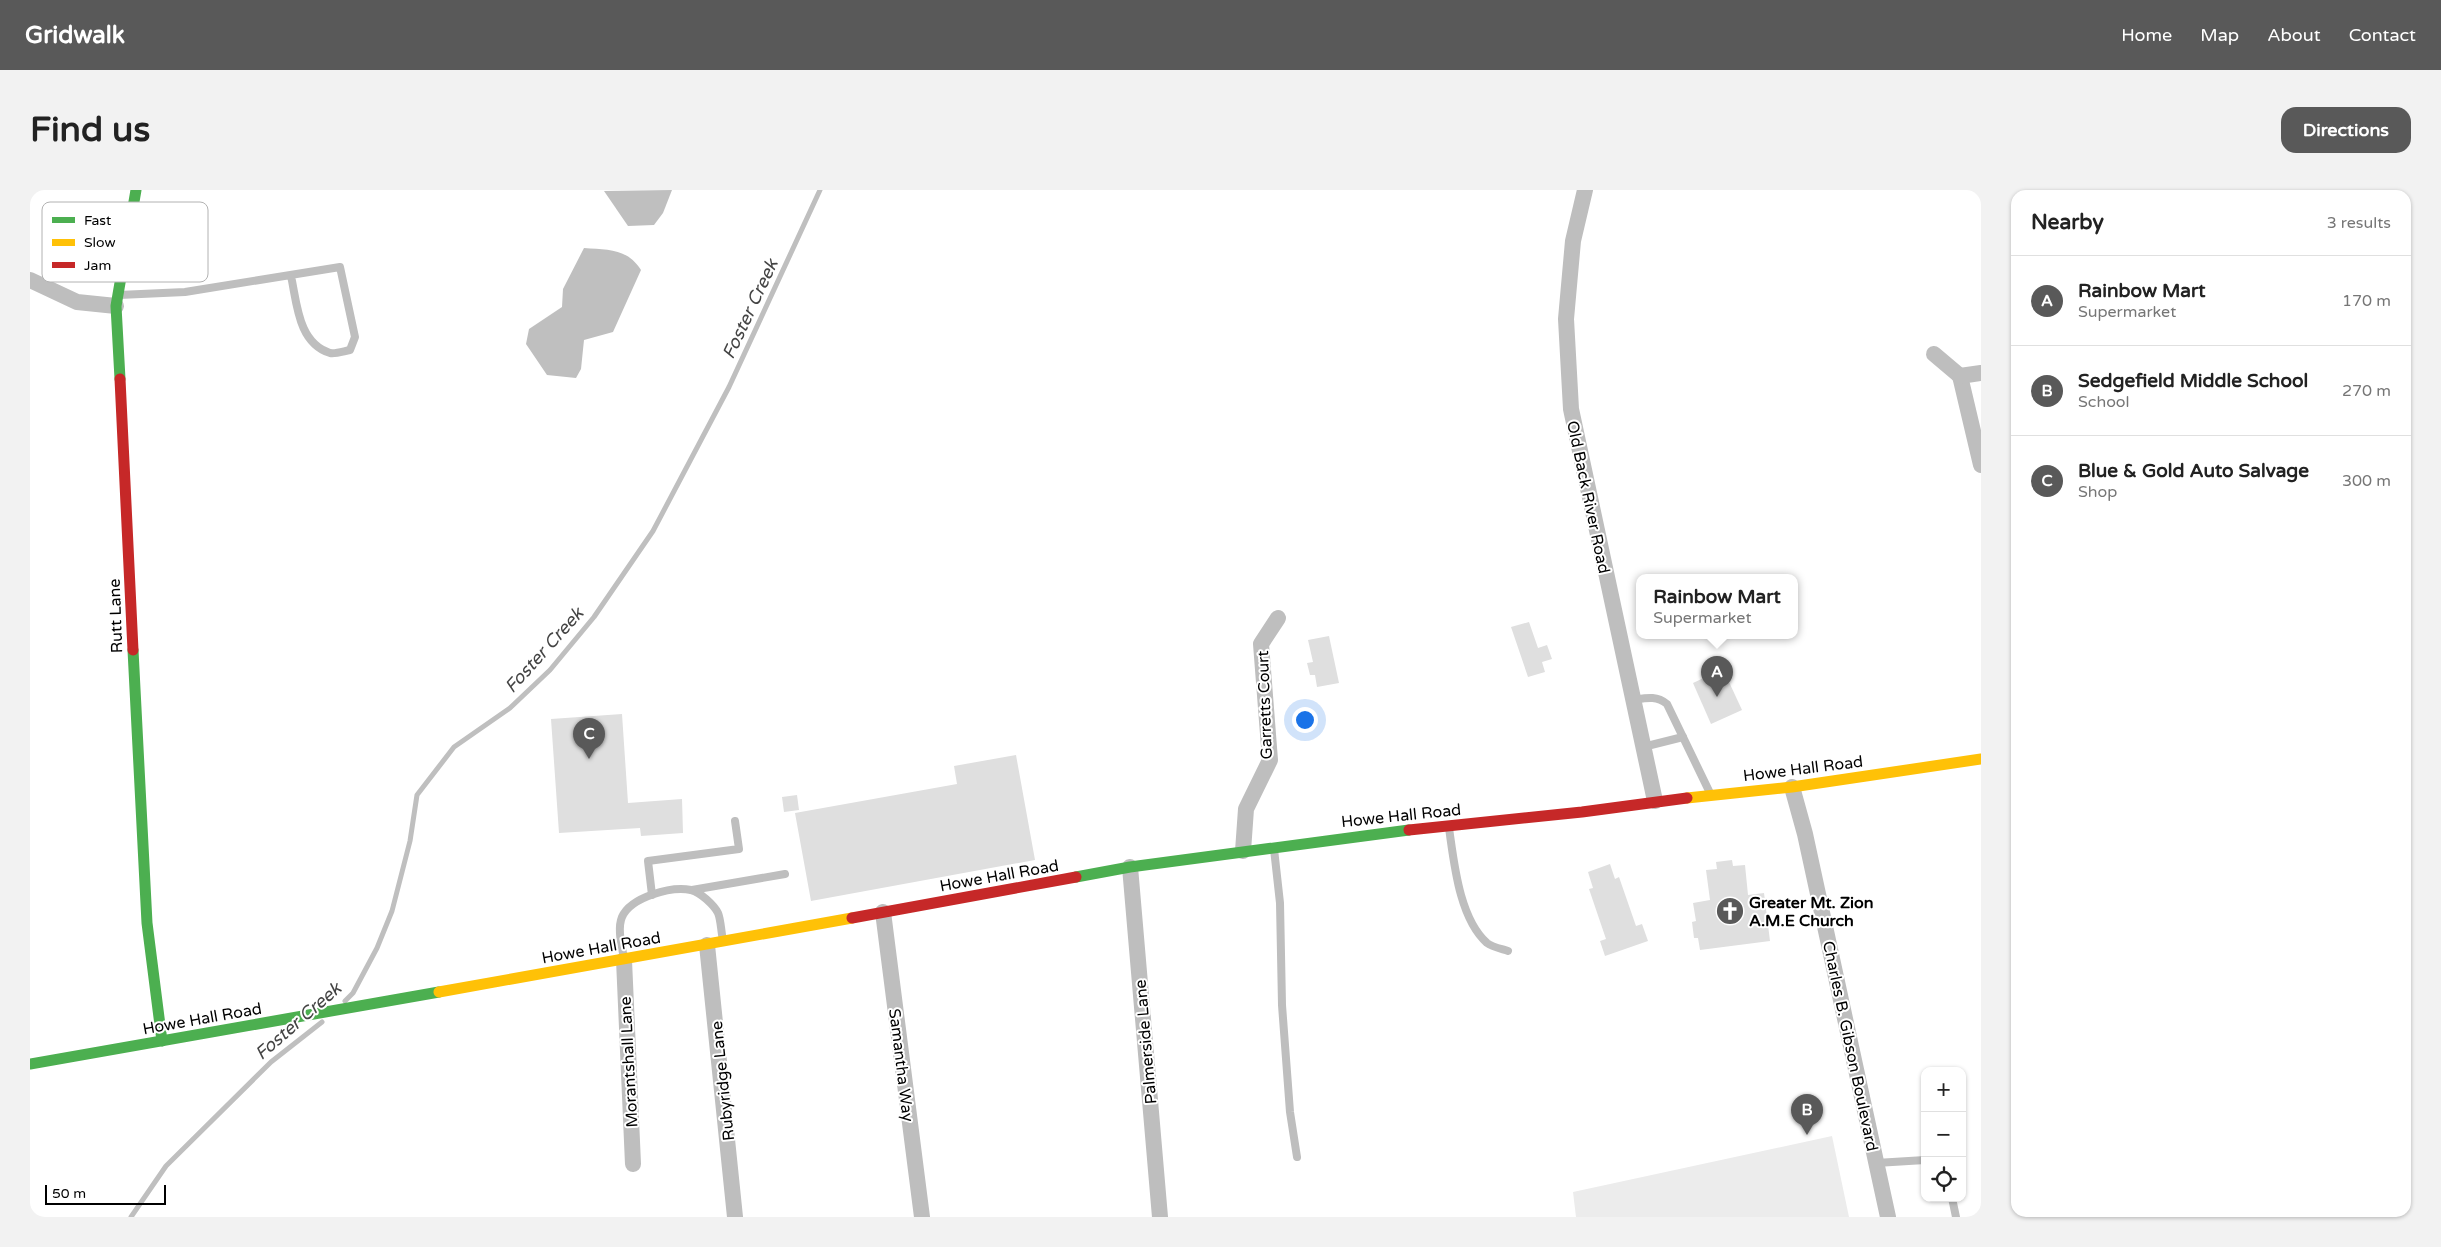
<!DOCTYPE html>
<meta charset="utf-8">
<style>
:root{--surface:#fff;--page:#f2f2f2;--text:#222;--muted:#767676;--line:#e0e0e0;--accent:#595959}
body{margin:0;font-family:"Varela Round",sans-serif;background:var(--page);color:var(--text)}
.controls{position:absolute;right:15px;bottom:15px;display:grid;overflow:hidden;border-radius:10px;box-shadow:0 1px 4px #0004}
.controls button{width:45px;height:45px;display:grid;place-items:center;padding:0;border:0;border-bottom:1px solid var(--line);background:var(--surface);color:var(--text);font:25px sans-serif}
.scale{position:absolute;left:15px;bottom:12px;width:121px;box-sizing:border-box;padding-left:5px;border:2px solid #000;border-top:0;font-size:14px;line-height:18px;white-space:nowrap;color:#000;-webkit-text-stroke:4px #fff;paint-order:stroke}
.you{position:absolute;left:1274px;top:529px;width:18px;height:18px;margin:-12px;border:4px solid #fff;border-radius:50%;background:#1a73e8;box-shadow:0 0 0 8px #1a73e833}
.badge{display:grid;place-items:center;width:32px;height:32px;border-radius:50%;background:var(--accent);color:#fff;font-size:16px;font-weight:700}
.pin{position:absolute;translate:-50% -41px;filter:drop-shadow(0 1px 2px #0008)}
.pin::after{content:'';position:absolute;top:26px;width:18px;height:15px;background:inherit;clip-path:polygon(0 0,100% 0,50% 100%)}
.popup{position:absolute;left:1606px;top:384px;width:162px;height:65px;box-sizing:border-box;display:grid;place-content:center;border-radius:10px;background:var(--surface);filter:drop-shadow(0 1px 4px #0005);font-size:16px;white-space:nowrap;color:var(--muted)}
.popup b{font-size:19px;color:var(--text)}
.popup::after{content:'';position:absolute;left:50%;top:100%;margin-left:-10px;border:10px solid transparent;border-top-color:var(--surface)}
.list{margin:0;padding:0;list-style:none}
h2{display:flex;justify-content:space-between;align-items:center;height:65px;margin:0;padding:0 20px;font-size:21px}
h2 small{font-size:16px;font-weight:400;color:var(--muted)}
.list li{display:grid;grid-template-columns:32px 1fr auto;gap:15px;align-items:center;box-sizing:border-box;height:90px;padding:0 20px;border-top:1px solid var(--line)}
.list b{display:block;font-size:19px;white-space:nowrap}
.list p{margin:0;font-size:16px;white-space:nowrap;color:var(--muted)}
.list em{font-size:16px;font-style:normal;color:var(--muted)}
.icon{flex:none;width:28px;height:28px;fill:none;stroke:currentColor;stroke-width:2;stroke-linecap:round;stroke-linejoin:round}
.map{position:relative;flex:none;width:1951px;height:1027px;overflow:hidden;border-radius:15px}
header{display:flex;align-items:center;gap:30px;box-sizing:border-box;height:70px;padding:0 25px;background:var(--accent);color:#fff}
header strong{font-size:24px}
nav{display:flex;gap:28px;margin-inline-start:auto;font-size:18px}
.intro{display:flex;align-items:center;justify-content:space-between;box-sizing:border-box;height:120px;padding:0 30px}
h1{margin:0;font-size:35px}
.button{padding:12px 22px;border-radius:15px;background:var(--accent);color:#fff;font-size:18px;font-weight:700}
main{display:flex;gap:30px;padding:0 30px}
aside{flex:1;background:var(--surface);border-radius:15px;box-shadow:0 1px 4px #0004}
.map>svg:first-child{display:block}
</style>
<header>
<strong>Gridwalk</strong>
<nav><a>Home</a><a>Map</a><a>About</a><a>Contact</a></nav>
</header>
<div class="intro"><h1>Find us</h1><a class="button">Directions</a></div>
<main>
<div class="map">
<svg width="1951" height="1027" viewBox="0 0 1951 1027">
<rect width="100%" height="100%" fill="#fff"/>
<path fill="#ececec" d="M 1802,946 L 1819,1027 L 1546,1027 L 1543,1002 Z"/>
<g fill="#bfbfbf">
<path d="M 642,0 L 633,23 L 624,35 L 598,36 L 574,1 Z"/>
<path d="M 554,58 C 578,60 597,58 611,80 L 583,142 L 554,150 L 551,179 L 546,188 L 517,185 L 496,154 L 499,139 L 532,117 L 533,99 Z"/>
</g>
<g fill="none" stroke-linecap="round" stroke-linejoin="round">
<g stroke="#bfbfbf" stroke-width="5">
<path d="M 315,811 L 323,803 L 347,758 L 362,721 L 380,651 L 387,605 L 424,557 L 480,518 L 520,480 L 564,427 L 623,341 L 699,197 L 790,0"/>
<path d="M 101,1027 L 136,976 L 241,872 L 292,832"/>
</g>
</g>
<g fill="#dfdfdf">
<path d="M 1499,432 L 1508,458 L 1517,455 L 1522,469 L 1512,472 L 1515,482 L 1498,487 L 1481,437 Z"/>
<path d="M 1299,446 L 1309,493 L 1287,497 L 1285,485 L 1280,485 L 1277,473 L 1283,472 L 1278,450 Z"/>
<path d="M 1693,479 L 1712,520 L 1681,534 L 1663,493 Z"/>
<path d="M 592,524 L 598,613 L 652,609 L 653,643 L 611,646 L 610,638 L 529,643 L 521,529 Z"/>
<path d="M 986,565 L 1005,670 L 781,711 L 765,623 L 927,594 L 924,576 Z"/>
<path d="M 767,605 L 769,620 L 754,622 L 752,607 Z"/>
<path d="M 1702,670 L 1703,676 L 1715,675 L 1718,705 L 1734,703 L 1740,751 L 1670,760 L 1668,748 L 1664,748 L 1662,732 L 1666,731 L 1663,713 L 1680,710 L 1676,680 L 1687,679 L 1686,672 Z"/>
<path d="M 1580,674 L 1585,689 L 1589,687 L 1606,736 L 1612,734 L 1618,751 L 1575,766 L 1570,751 L 1576,749 L 1559,699 L 1563,698 L 1558,682 Z"/>
</g>
<g fill="none" stroke-linecap="round" stroke-linejoin="round">
<g stroke="#bebebe" stroke-width="8">
<path d="M 89,105 L 155,102 L 310,77 L 325,147 L 320,160 C 314,161 306,164 300,163 C 268,153 267,113 261,86"/>
<path d="M 1602,510 C 1616,508 1626,505 1637,514 L 1680,603"/>
<path d="M 1613,557 L 1653,547"/>
<path d="M 1419,638 C 1424,672 1429,728 1457,753 C 1462,757 1472,759 1478,761"/>
<path d="M 1244,659 L 1250,713 L 1252,815 L 1260,922 L 1267,967"/>
<path d="M 662,700 L 755,684"/>
<path d="M 622,705 L 618,671 L 709,659 L 705,631"/>
<path d="M 594,769 C 592,756 587,739 592,727 C 601,707 641,696 661,700 C 670,702 684,715 688,723 C 691,730 691,742 693,750"/>
<path d="M 1846,973 L 1895,970"/>
<path d="M 1922,1008 L 1926,1027"/>
</g>
<g stroke="#bebebe" stroke-width="16">
<path d="M 1555,0 L 1543,51 L 1536,129 L 1541,219 L 1625,611"/>
<path d="M 0,90 L 47,112 L 86,116"/>
<path d="M 1904,164 L 1930,186"/>
<path d="M 1930,186 L 1951,275"/>
<path d="M 1930,186 L 1951,183"/>
<path d="M 1762,597 L 1775,644 L 1858,1027"/>
<path d="M 1213,661 L 1216,619 L 1240,570 L 1231,454 L 1248,428"/>
<path d="M 1100,677 L 1130,1027"/>
<path d="M 853,722 L 892,1027"/>
<path d="M 677,755 L 705,1027"/>
<path d="M 594,770 L 603,974"/>
</g>
<g stroke="#4caf50" stroke-width="11">
<path d="M 90,189 L 86,116 L 106,0"/>
<path d="M 103,460 L 117,733 L 132,851"/>
<path d="M 1046,687 L 1100,677 L 1379,640"/>
<path d="M 0,874 L 409,802"/>
</g>
<g stroke="#ffc107" stroke-width="11">
<path d="M 1657,608 L 1762,597 L 1951,569"/>
<path d="M 409,802 L 822,728"/>
</g>
<g stroke="#c62828" stroke-width="11">
<path d="M 90,189 L 103,460"/>
<path d="M 1379,640 L 1552,622 L 1657,608"/>
<path d="M 822,728 L 1046,687"/>
</g>
</g>
<defs>
<symbol id="church-disc" viewBox="-11 -11 22 22"><circle r="9.5" fill="#595959" stroke="#fff"/><path d="M-1.2-6h2.4v3.5h3.3v2.4h-3.3V6h-2.4V-.1h-3.3v-2.4h3.3Z" fill="#fff"/></symbol>
</defs>
<g fill-rule="evenodd">
<use href="#church-disc" x="1684" y="705" width="32" height="32"/>
</g>
<g text-anchor="middle" stroke-width="4" stroke-linejoin="round" paint-order="stroke">
<g font-size="16" fill="#000" stroke="#fff">
<text transform="translate(1559 307) rotate(78)" y="6">Old Back River Road</text>
<text transform="translate(85 426) rotate(-92)" y="6">Rutt Lane</text>
<text transform="translate(1234 515) rotate(-92)" y="6">Garretts Court</text>
<text transform="translate(1773 578) rotate(-7)" y="6">Howe Hall Road</text>
<text transform="translate(1371 625) rotate(-6)" y="6">Howe Hall Road</text>
<text transform="translate(969 685) rotate(-10)" y="6">Howe Hall Road</text>
<text transform="translate(571 757) rotate(-10)" y="6">Howe Hall Road</text>
<text transform="translate(172 828) rotate(-10)" y="6">Howe Hall Road</text>
<text transform="translate(1115 852) rotate(-95)" y="6">Palmerside Lane</text>
<text transform="translate(1821 856) rotate(78)" y="6">Charles B. Gibson Boulevard</text>
<text transform="translate(598 872) rotate(-93)" y="6">Morantshall Lane</text>
<text transform="translate(872 875) rotate(83)" y="6">Samantha Way</text>
<text transform="translate(692 891) rotate(-96)" y="6">Rubyridge Lane</text>
</g>
<g font-size="16" font-weight="bold" fill="#000" stroke="#fff" text-anchor="start">
<text x="1719" y="718">Greater Mt. Zion<tspan x="1719" dy="18">A.M.E Church</tspan></text>
</g>
<g font-size="18" font-style="italic" fill="#444" stroke="#fff">
<text transform="translate(720 119) rotate(-65)" y="6">Foster Creek</text>
<text transform="translate(514 460) rotate(-48)" y="6">Foster Creek</text>
<text transform="translate(268 831) rotate(-41)" y="6">Foster Creek</text>
</g>
</g>
<rect x="12" y="12" width="166" height="80" rx="8" fill="#fff" stroke="#b2b2b2" stroke-width="1"/>
<rect x="22" y="27" width="23" height="6" fill="#4caf50"/>
<rect x="22" y="49" width="23" height="7" fill="#ffc107"/>
<rect x="22" y="72" width="23" height="6" fill="#c62828"/>
<g font-size="14" fill="#000">
<text x="54" y="35">Fast</text>
<text x="54" y="57">Slow</text>
<text x="54" y="80">Jam</text>
</g>
</svg>
<div class="controls">
<button>+</button>
<button>−</button>
<button><svg class="icon" aria-label="locate" viewBox="0 0 24 24"><circle cx="12" cy="12" r="6"/><path d="M12 2v4M12 18v4M2 12h4M18 12h4"/></svg></button>
</div>
<div class="scale">50 m</div>
<div class="you"></div>
<div class="pin badge" style="left:1687px;top:507px">A</div>
<div class="popup"><b>Rainbow Mart</b>Supermarket</div>
<div class="pin badge" style="left:1777px;top:945px">B</div>
<div class="pin badge" style="left:559px;top:569px">C</div>
</div>
<aside>
<h2>Nearby<small>3 results</small></h2>
<ul class="list">
<li><span class="badge">A</span><div><b>Rainbow Mart</b><p>Supermarket</p></div><em>170 m</em></li>
<li><span class="badge">B</span><div><b>Sedgefield Middle School</b><p>School</p></div><em>270 m</em></li>
<li><span class="badge">C</span><div><b>Blue &amp; Gold Auto Salvage</b><p>Shop</p></div><em>300 m</em></li>
</ul>
</aside>
</main>
